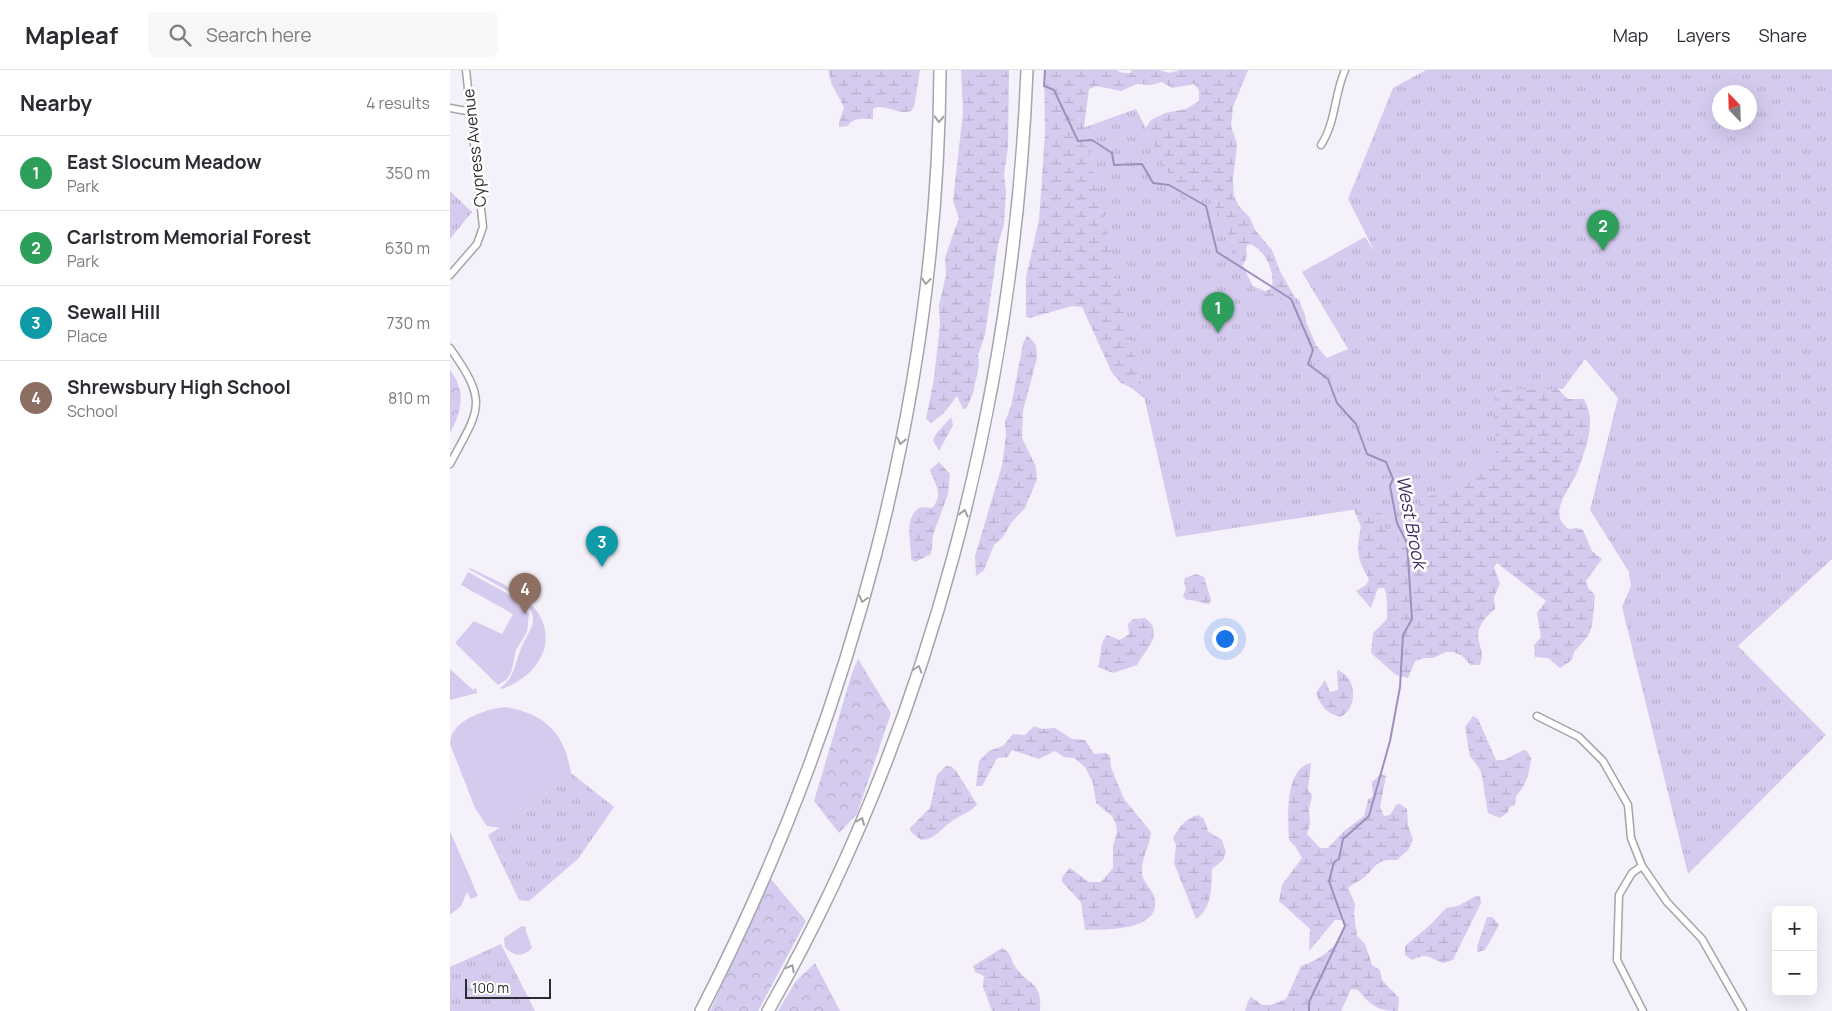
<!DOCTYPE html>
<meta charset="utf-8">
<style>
:root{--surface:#fff;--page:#f7f7f7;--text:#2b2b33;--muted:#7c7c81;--line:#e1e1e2;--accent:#d93025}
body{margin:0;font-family:Manrope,sans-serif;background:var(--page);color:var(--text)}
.controls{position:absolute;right:15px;bottom:15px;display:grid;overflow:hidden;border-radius:8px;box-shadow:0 5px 20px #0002}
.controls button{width:45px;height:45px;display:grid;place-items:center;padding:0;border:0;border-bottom:1px solid var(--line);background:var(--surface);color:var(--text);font:25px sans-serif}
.compass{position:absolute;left:1262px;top:15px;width:45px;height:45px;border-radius:50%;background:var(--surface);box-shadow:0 5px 20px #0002;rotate:337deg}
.scale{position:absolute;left:15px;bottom:12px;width:86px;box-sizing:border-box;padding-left:5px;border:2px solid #2d2c30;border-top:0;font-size:14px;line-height:18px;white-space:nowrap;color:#2d2c30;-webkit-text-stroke:4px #fff;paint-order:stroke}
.you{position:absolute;left:774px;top:568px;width:18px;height:18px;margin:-12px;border:4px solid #fff;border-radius:50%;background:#1a73e8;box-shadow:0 0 0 8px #1a73e833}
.badge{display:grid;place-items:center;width:32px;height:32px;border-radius:50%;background:var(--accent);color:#fff;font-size:16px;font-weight:700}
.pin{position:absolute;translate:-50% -41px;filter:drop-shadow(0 1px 2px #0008)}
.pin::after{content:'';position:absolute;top:26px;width:18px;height:15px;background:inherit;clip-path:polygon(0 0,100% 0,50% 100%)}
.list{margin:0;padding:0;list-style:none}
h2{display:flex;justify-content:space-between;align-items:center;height:65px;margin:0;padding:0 20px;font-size:21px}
h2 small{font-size:16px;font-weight:400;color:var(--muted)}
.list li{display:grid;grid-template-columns:32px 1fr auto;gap:15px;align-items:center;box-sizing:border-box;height:75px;padding:0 20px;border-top:1px solid var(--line)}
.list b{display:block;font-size:19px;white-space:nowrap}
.list p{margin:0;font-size:16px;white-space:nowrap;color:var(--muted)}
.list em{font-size:16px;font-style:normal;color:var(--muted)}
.icon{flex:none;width:28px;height:28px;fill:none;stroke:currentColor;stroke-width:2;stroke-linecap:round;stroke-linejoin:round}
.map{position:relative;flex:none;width:1382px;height:941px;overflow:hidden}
header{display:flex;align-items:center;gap:30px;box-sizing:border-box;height:70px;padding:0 25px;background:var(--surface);border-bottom:1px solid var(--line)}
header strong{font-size:24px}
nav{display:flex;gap:28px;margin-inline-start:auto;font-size:18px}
.search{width:350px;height:45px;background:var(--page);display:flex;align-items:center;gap:12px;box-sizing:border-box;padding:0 18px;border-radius:8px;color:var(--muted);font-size:19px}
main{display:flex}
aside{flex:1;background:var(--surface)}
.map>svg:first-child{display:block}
</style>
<header>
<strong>Mapleaf</strong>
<div class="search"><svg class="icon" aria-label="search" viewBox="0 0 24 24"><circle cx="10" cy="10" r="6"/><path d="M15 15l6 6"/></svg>Search here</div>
<nav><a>Map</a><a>Layers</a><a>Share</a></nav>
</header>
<main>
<aside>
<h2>Nearby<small>4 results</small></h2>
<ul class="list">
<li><span class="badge" style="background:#2e9e5b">1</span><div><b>East Slocum Meadow</b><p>Park</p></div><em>350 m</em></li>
<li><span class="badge" style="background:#2e9e5b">2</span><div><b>Carlstrom Memorial Forest</b><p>Park</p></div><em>630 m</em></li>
<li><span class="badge" style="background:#0f9aa8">3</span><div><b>Sewall Hill</b><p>Place</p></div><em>730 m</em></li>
<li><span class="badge" style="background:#8d6e63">4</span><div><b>Shrewsbury High School</b><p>School</p></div><em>810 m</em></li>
</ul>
</aside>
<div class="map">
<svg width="1382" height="941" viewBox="0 0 1382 941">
<defs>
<pattern id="forest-crowns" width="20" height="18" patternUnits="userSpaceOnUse" patternTransform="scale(1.25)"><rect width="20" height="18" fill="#d5cbef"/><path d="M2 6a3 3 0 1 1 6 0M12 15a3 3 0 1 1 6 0" fill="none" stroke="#b7aecd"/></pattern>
<pattern id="wetland-marsh" width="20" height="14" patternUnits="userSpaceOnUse" patternTransform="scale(1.25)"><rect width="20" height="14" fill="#d5cbef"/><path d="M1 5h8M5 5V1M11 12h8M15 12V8" fill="none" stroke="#b7aecd"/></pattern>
<pattern id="park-tufts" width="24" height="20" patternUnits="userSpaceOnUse" patternTransform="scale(1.25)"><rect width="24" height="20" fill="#d5cbef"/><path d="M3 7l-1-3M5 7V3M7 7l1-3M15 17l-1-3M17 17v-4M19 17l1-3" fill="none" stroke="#b7aecd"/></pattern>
</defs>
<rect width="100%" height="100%" fill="#f4f1fa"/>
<g fill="#d5cbef">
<path d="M 20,498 C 38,507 62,516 77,530 C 113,563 93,604 52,619 L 50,618 C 65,607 64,596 70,581 C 78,558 94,552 72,529 L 19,499 Z"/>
<path d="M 18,502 L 69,530 L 79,544 L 77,562 L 66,580 L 61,603 L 56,610 L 48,615 L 5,573 L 24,551 L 52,564 L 63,544 L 11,515 Z"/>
<path d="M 0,599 L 23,620 L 26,618 L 27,623 L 0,630 Z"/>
<path d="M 55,637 C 96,644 114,663 121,703 L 69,746 L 51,758 L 37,756 L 25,738 L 0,674 C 0,650 36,639 55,637 Z"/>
<path d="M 0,761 L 28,826 L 21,829 L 17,822 L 11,836 L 0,845 Z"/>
<path d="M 72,856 L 76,857 L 76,861 L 82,878 C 73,887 64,887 55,877 L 54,868 Z"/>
</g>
<g fill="url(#forest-crowns)">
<path d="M 0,300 C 16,321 12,341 0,363 Z"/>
<path d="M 408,589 L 441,643 L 407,744 L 389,763 L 364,731 L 402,603 Z"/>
<path d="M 320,808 L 356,851 L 308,941 L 260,941 Z"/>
<path d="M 365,893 L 390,941 L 328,941 L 346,911 Z"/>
</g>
<g fill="url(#wetland-marsh)" fill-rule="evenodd">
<path d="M 378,0 L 470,0 L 464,37 L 461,41 C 448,46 434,32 423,39 L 423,49 C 414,49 403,47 398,56 L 389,57 L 389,52 L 394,37 L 382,15 Z"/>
<path d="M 511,0 L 559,0 L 558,77 L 554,104 L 556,121 L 554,154 L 548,175 L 535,265 L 528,285 L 529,295 L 523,324 L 516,339 L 513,339 L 507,326 L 494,343 L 481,353 L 476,349 L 484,308 L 490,255 L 489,235 L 496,205 L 495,187 L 509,148 L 503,131 L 513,42 Z"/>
<path d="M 594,0 L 666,0 L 672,3 L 681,3 L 682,0 L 710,0 L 719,3 L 731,0 L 798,0 L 783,37 L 781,56 L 787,74 L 783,110 L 784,126 L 789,136 L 800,148 L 805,160 L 822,180 L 830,201 L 848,233 L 866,275 L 891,305 L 1149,270 L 1106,317 L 1118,329 L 1134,329 C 1147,352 1136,377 1128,400 C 1122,418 1095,443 1119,459 L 1127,458 L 1133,460 L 1142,481 L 1152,489 L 1136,511 L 1138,518 L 1145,525 L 1142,556 L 1138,566 L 1124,582 L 1122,590 L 1110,598 L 1098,588 L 1085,587 L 1084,575 L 1091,567 L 1087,543 L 1096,531 L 1047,493 L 1044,497 L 1050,514 L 1044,527 L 1045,539 C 1011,567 1041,577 1029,595 L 1021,595 L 1011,585 L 1003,582 L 996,582 L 983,588 L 974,588 L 965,591 L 958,608 L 946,605 L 921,583 L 923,563 L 937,549 C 937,540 938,525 934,518 L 928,518 L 921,538 L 906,521 L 916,515 L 919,509 C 907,489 906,482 911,457 L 902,435 L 691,326 L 682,318 L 671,313 L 662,303 L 632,237 L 622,236 L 580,248 L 576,247 L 576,207 L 589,150 L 591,123 L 595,63 ZM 712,12 L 722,18 L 744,14 L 749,20 L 749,31 L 736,39 L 715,43 L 701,50 L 689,68 L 645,65 L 634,56 L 639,19 L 647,16 L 671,21 L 687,14 L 701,15 ZM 800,174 C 816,180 825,202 822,218 L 815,221 L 800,215 L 791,199 L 797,187 L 796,176 Z"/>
<path d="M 577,265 L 586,275 L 587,288 L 573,341 L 572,368 L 586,397 L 587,409 L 575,438 L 561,453 L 553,467 L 544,475 L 534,500 L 526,506 L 525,486 L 552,396 L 556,366 L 555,352 L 561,336 L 573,274 Z"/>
<path d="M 501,347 L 503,355 L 489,381 L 483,370 L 486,364 Z"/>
<path d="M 489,392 L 500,404 L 498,424 L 483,465 L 481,484 L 465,492 L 461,489 C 462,474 452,447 471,437 L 482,438 C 494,424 485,415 480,400 Z"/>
<path d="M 746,504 L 754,507 L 761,530 L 759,534 C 750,534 745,529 736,530 L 733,526 L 736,519 L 734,512 L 735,508 Z"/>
<path d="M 695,548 C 716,563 695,580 687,595 L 663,603 L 648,597 C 652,586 649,573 657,565 L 670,570 L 679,564 L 678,554 L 683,549 Z"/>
<path d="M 887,600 C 907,606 909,639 890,647 C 876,643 871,636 866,623 L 875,610 L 880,622 L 888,620 Z"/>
<path d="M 1023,646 L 1028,649 L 1046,690 L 1054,690 L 1074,680 L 1077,681 L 1081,688 C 1080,702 1076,716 1066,726 L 1065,735 L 1060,737 L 1057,743 L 1050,748 L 1038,743 L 1031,701 L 1020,686 L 1015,657 Z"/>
<path d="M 584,656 L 592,659 L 605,658 L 622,669 L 635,670 L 644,684 L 656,683 L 660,686 L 661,697 L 674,729 L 701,762 C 700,776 691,788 692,803 C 693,814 704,820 705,830 C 709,862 654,859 635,860 L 631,832 L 612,812 L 612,807 L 620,798 L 639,812 L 651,812 L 663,798 L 663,776 L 667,762 L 666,754 L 662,746 L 646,733 L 643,713 L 635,697 L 624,688 L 614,687 L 605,681 L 589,689 L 562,680 L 558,687 L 547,688 L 532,716 L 526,716 L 529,691 L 539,681 L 553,676 L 563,664 L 575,665 Z"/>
<path d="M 861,693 L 858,719 L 862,726 L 859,739 L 860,754 L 857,764 L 870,778 L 878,778 L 894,761 L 914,746 L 918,730 L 923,726 L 922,712 L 931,704 L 936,706 L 930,737 L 934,746 L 940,745 L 946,735 L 950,734 L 957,739 L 958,755 L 963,770 L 958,780 L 947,790 C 923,789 928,797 912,809 C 908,812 902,814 898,818 L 905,834 L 904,844 L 907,866 L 915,874 L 922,895 L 930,900 L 932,910 L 949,928 L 948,941 C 928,941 921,936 908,920 L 901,919 L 891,941 L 795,941 L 798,931 L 801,927 L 812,935 L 821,935 L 836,929 L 851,896 C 873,888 885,879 895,857 L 892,850 L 885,850 L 859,881 L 860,859 L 829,831 L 832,815 L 852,788 L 845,776 L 839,770 C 838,750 834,698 861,693 Z"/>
<path d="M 496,696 L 501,696 L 506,701 L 527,734 C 521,743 509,745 501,752 C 491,759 484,770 471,770 L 461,762 L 460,758 L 480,738 L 487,705 Z"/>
<path d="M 748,745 L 754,749 L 758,761 L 772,770 L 776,782 L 773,790 L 762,799 C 761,816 763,838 746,849 L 724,793 L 726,775 L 723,768 C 730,756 735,749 748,745 Z"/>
<path d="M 1026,826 L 1030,826 L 1031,833 L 1003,890 L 993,893 C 977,888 979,882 962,890 L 955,885 L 955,876 L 981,854 L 996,838 L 1008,836 Z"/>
<path d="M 1037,847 L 1042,847 L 1049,855 L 1035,880 L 1028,882 L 1027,877 Z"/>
<path d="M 552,878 C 563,884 560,891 567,899 C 581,917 592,912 590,941 L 542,941 L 533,917 L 534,906 L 525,902 L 523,896 Z"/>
</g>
<g fill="url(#park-tufts)" fill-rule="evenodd">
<path d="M 976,0 L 1382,0 L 1382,489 L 1288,576 L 1376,665 L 1238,804 L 1172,537 L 1181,516 L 1179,502 L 1140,440 L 1168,328 L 1135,289 L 1113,319 L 1044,320 L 1046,385 L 1008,415 L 975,428 L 959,447 L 941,483 L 935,456 L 928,436 L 726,467 L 633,58 L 686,39 L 733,131 L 757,119 L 812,236 L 843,226 L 849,230 L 856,248 L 854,257 L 863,276 L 862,294 L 898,279 L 852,202 L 915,167 L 925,182 L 898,129 L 943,18 ZM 1270,22 L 1300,22 L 1300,52 L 1270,52 Z"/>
<path d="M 0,121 L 22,142 L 0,169 Z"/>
<path d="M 121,703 L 164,737 L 128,789 L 79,831 L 69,830 L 38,765 L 69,746 Z"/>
<path d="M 51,874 L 85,941 L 0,941 L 0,897 Z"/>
</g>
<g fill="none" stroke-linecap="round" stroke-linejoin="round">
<path stroke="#9d91bc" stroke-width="2" d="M 595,0 L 594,16 L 604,20 L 628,71 L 642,70 L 662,83 L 664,95 L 692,94 L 703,113 L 719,115 L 756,136 L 767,182 L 841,229 L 863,280 L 858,294 L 878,309 L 887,333 L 906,354 L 917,384 L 936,392 L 943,409 L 940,416 L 947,453 L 957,473 L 962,549 L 953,565 L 950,617 L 940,671 L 919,746 L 893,769 L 889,789 L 884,792 L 879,811 L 895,856 L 859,932 L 859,941"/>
<defs>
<g id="street">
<path d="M 0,38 L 22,42"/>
<path d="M 871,75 C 886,52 884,25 895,0"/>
<path d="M 0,205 L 27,174 L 33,157 L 16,0"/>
<path d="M 0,278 C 39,333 30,338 0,394"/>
<path d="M 1087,646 L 1129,667 L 1153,691 L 1178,735 L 1181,768 L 1192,796 L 1217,832 L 1252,869 L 1293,941"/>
<path d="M 1192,796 L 1182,803 L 1169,825 L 1167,890 L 1193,941"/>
</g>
<g id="highway">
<path d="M 251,941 C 400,651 488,327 490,0"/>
<path d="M 318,941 C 480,657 564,325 577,0"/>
</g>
</defs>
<use href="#street" stroke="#a5a3ab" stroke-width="9"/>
<use href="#highway" stroke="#a5a3ab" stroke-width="14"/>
<use href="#street" stroke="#fff" stroke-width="6"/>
<use href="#highway" stroke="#fff" stroke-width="11"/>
</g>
<defs><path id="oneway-chevron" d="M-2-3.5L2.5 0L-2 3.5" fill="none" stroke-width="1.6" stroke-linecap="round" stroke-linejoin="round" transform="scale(1.25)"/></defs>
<g stroke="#a0a0a2">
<use href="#oneway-chevron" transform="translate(489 49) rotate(92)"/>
<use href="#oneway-chevron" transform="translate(476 211) rotate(97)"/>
<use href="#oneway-chevron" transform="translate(451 371) rotate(102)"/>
<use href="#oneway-chevron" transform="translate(514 443) rotate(-76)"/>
<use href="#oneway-chevron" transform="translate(413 529) rotate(105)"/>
<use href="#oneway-chevron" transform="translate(468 599) rotate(-72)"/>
<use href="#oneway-chevron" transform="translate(411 751) rotate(-67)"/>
<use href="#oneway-chevron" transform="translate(341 898) rotate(-62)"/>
</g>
<g text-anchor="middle" stroke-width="5" stroke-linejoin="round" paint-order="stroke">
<g font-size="16" fill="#2d2c30" stroke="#fff">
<text transform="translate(24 78) rotate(-96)" y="6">Cypress Avenue</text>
</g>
<g font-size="18" font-style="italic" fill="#402d64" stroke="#fff">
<text transform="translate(961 452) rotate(79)" y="6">West Brook</text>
</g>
</g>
</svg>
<div class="controls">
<button>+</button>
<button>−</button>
</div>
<svg class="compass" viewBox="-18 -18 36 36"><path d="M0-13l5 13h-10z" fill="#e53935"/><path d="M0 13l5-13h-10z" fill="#7c7c81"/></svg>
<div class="scale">100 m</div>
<div class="you"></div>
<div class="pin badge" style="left:768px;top:263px;background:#2e9e5b">1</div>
<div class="pin badge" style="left:1153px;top:181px;background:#2e9e5b">2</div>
<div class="pin badge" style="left:152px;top:497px;background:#0f9aa8">3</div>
<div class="pin badge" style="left:75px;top:544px;background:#8d6e63">4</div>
</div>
</main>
